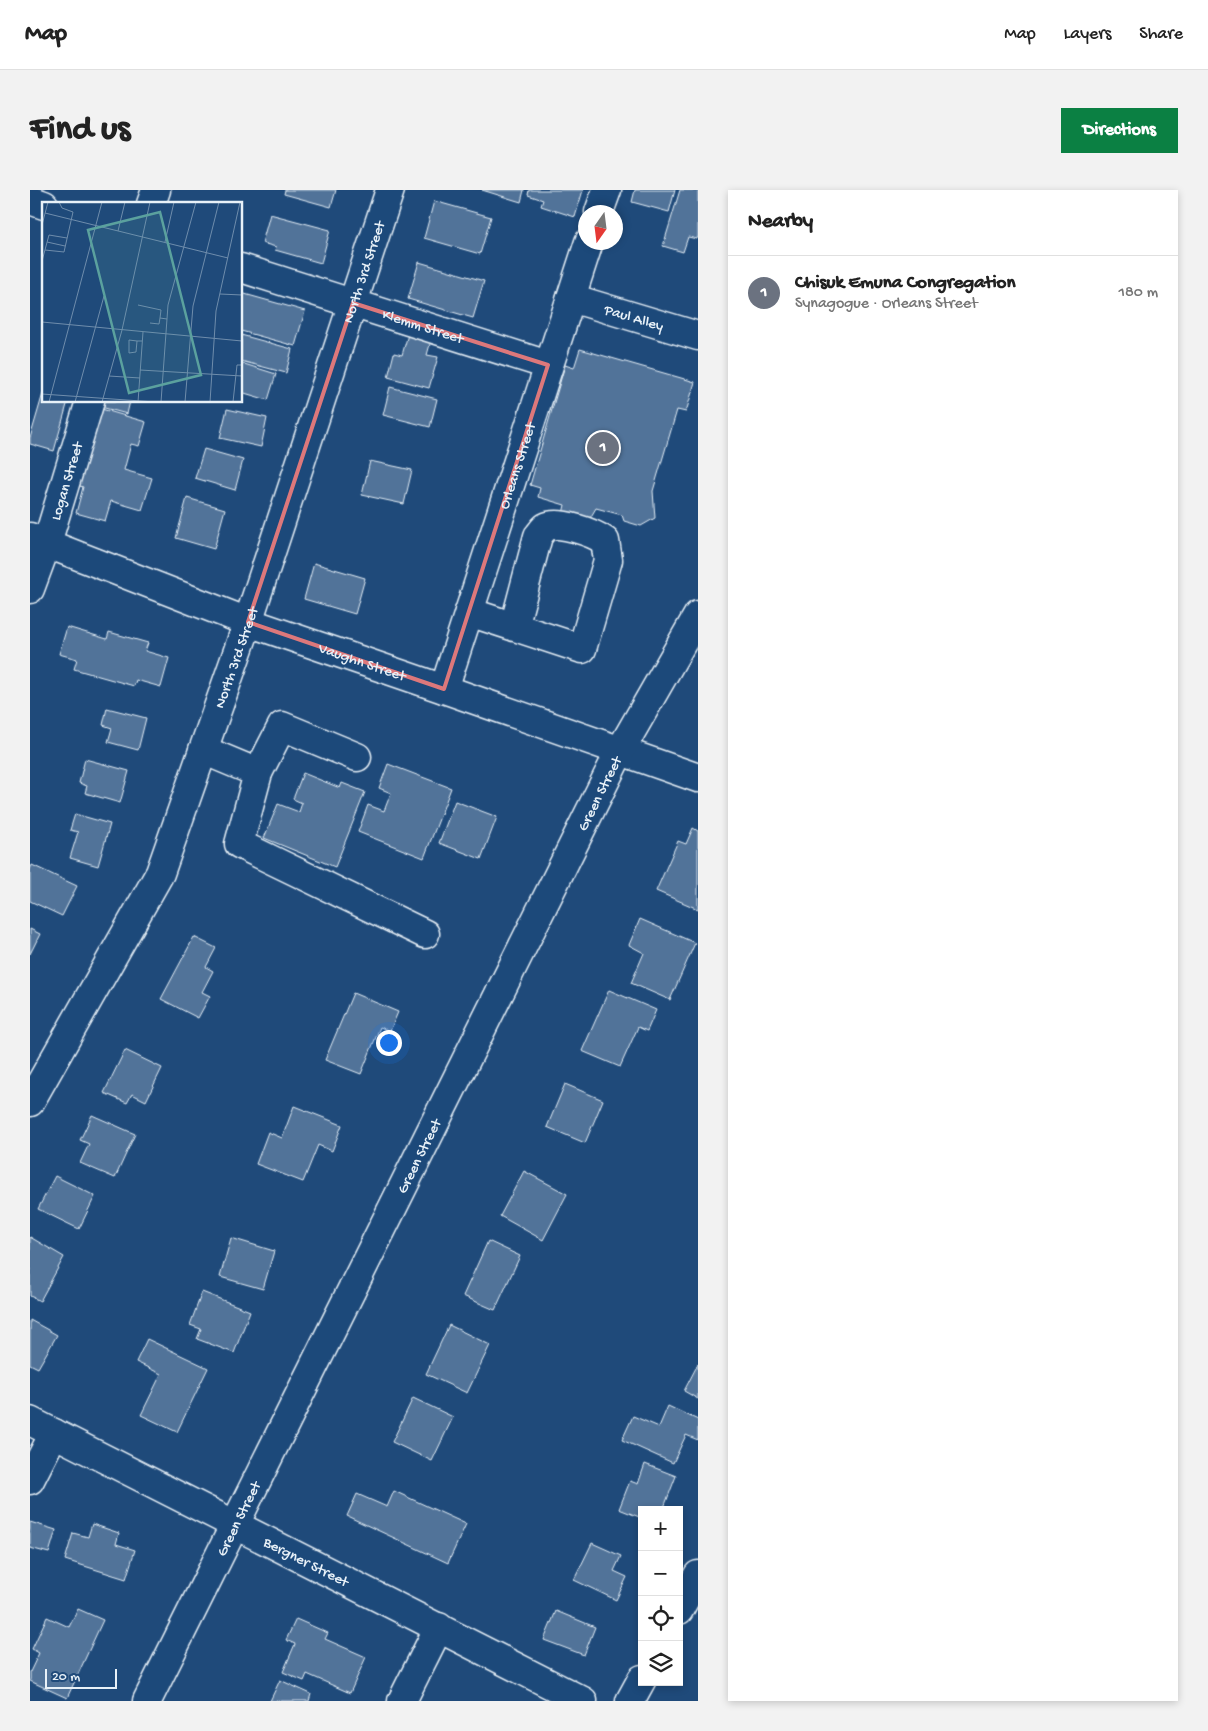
<!DOCTYPE html>
<meta charset="utf-8">
<style>
:root{--surface:#fff;--page:#f2f2f2;--text:#222;--muted:#767676;--line:#e0e0e0;--accent:#0b8043}
body{margin:0;font-family:"Gochi Hand",sans-serif;background:var(--page);color:var(--text)}
.controls{position:absolute;right:15px;bottom:15px;display:grid;overflow:hidden;border-radius:0px;box-shadow:0 2px 8px #0003}
.controls button{width:45px;height:45px;display:grid;place-items:center;padding:0;border:0;border-bottom:1px solid var(--line);background:var(--surface);color:var(--text);font:25px sans-serif}
.compass{position:absolute;left:548px;top:15px;width:45px;height:45px;border-radius:50%;background:var(--surface);box-shadow:0 2px 8px #0003;rotate:194deg}
.scale{position:absolute;left:15px;bottom:12px;width:72px;box-sizing:border-box;padding-left:5px;border:2px solid #e8f1f8;border-top:0;font-size:14px;line-height:18px;white-space:nowrap;color:#e8f1f8;-webkit-text-stroke:4px #1f4a7a;paint-order:stroke}
.you{position:absolute;left:358px;top:852px;width:18px;height:18px;margin:-12px;border:4px solid #fff;border-radius:50%;background:#1a73e8;box-shadow:0 0 0 8px #1a73e833}
.badge{display:grid;place-items:center;width:32px;height:32px;border-radius:50%;background:var(--accent);color:#fff;font-size:16px;font-weight:700}
.pin{position:absolute;translate:-50% -50%;border:2px solid #fff;box-shadow:0 1px 5px #0006}
.list{margin:0;padding:0;list-style:none}
h2{display:flex;justify-content:space-between;align-items:center;height:65px;margin:0;padding:0 20px;font-size:21px}
h2 small{font-size:16px;font-weight:400;color:var(--muted)}
.list li{display:grid;grid-template-columns:32px 1fr auto;gap:15px;align-items:center;box-sizing:border-box;height:75px;padding:0 20px;border-top:1px solid var(--line)}
.list b{display:block;font-size:19px;white-space:nowrap}
.list p{margin:0;font-size:16px;white-space:nowrap;color:var(--muted)}
.list em{font-size:16px;font-style:normal;color:var(--muted)}
.icon{flex:none;width:28px;height:28px;fill:none;stroke:currentColor;stroke-width:2;stroke-linecap:round;stroke-linejoin:round}
.map{position:relative;flex:none;width:668px;height:1511px;overflow:hidden;border-radius:0px}
header{display:flex;align-items:center;gap:30px;box-sizing:border-box;height:70px;padding:0 25px;background:var(--surface);border-bottom:1px solid var(--line)}
header strong{font-size:24px}
nav{display:flex;gap:28px;margin-inline-start:auto;font-size:18px}
.intro{display:flex;align-items:center;justify-content:space-between;box-sizing:border-box;height:120px;padding:0 30px}
h1{margin:0;font-size:35px}
.button{padding:12px 22px;border-radius:0px;background:var(--accent);color:#fff;font-size:18px;font-weight:700}
main{display:flex;gap:30px;padding:0 30px}
aside{flex:1;background:var(--surface);border-radius:0px;box-shadow:0 2px 8px #0003}
.map>svg:first-child{display:block}
</style>
<header>
<strong>Map</strong>
<nav><a>Map</a><a>Layers</a><a>Share</a></nav>
</header>
<div class="intro"><h1>Find us</h1><a class="button">Directions</a></div>
<main>
<div class="map">
<svg width="668" height="1511" viewBox="0 0 668 1511">
<rect width="100%" height="100%" fill="#1f4a7a"/>
<filter id="ink" filterUnits="userSpaceOnUse"><feTurbulence type="fractalNoise" baseFrequency=".02" numOctaves="2"/><feDisplacementMap in="SourceGraphic" scale="10" xChannelSelector="R" yChannelSelector="G"/><feConvolveMatrix kernelMatrix="1 2 1 2 8 2 1 2 1" color-interpolation-filters="sRGB"/></filter>
<g filter="url(#ink)">
<g fill="#517399" stroke="#e8f1f8">
<path d="M 255,0 L 306,0 L 301,17 L 254,4 Z"/>
<path d="M 452,0 L 494,0 L 491,12 Z"/>
<path d="M 499,0 L 553,0 L 545,27 L 511,16 L 513,10 L 498,5 Z"/>
<path d="M 605,0 L 645,0 L 639,22 L 602,12 Z"/>
<path d="M 650,0 L 668,0 L 668,46 L 667,49 L 658,47 L 653,62 L 633,56 Z"/>
<path d="M 404,11 L 461,27 L 450,64 L 394,48 Z"/>
<path d="M 240,24 L 300,40 L 291,73 L 245,60 L 246,57 L 232,53 Z"/>
<path d="M 389,72 L 454,91 L 443,128 L 378,109 Z"/>
<path d="M 211,103 L 275,121 L 265,156 L 211,141 Z"/>
<path d="M 379,141 L 402,147 L 397,165 L 408,167 L 399,198 L 358,187 L 364,163 L 372,165 Z"/>
<path d="M 211,145 L 262,159 L 256,183 L 211,171 Z"/>
<path d="M 550,159 L 665,192 L 656,222 L 647,220 L 623,301 L 625,328 L 611,336 L 594,331 L 592,325 L 566,318 L 556,335 L 532,328 L 535,315 L 508,307 L 510,298 L 500,295 L 535,175 L 544,178 Z"/>
<path d="M 211,173 L 246,184 L 238,210 L 211,202 Z"/>
<path d="M 360,197 L 407,209 L 400,237 L 353,225 Z"/>
<path d="M 14,200 L 14,211 L 38,211 L 24,261 L 0,254 L 0,248 Z"/>
<path d="M 72,211 L 100,211 L 97,224 L 71,217 Z"/>
<path d="M 68,218 L 116,232 L 109,256 L 101,254 L 94,280 L 122,288 L 112,320 L 81,311 L 75,331 L 46,323 L 53,297 L 46,295 Z"/>
<path d="M 197,219 L 237,228 L 231,257 L 190,248 Z"/>
<path d="M 174,259 L 213,270 L 205,300 L 165,288 Z"/>
<path d="M 340,271 L 382,280 L 374,314 L 332,305 Z"/>
<path d="M 157,308 L 195,319 L 184,359 L 146,348 Z"/>
<path d="M 284,373 L 335,388 L 325,424 L 274,409 Z"/>
<path d="M 37,437 L 77,449 L 79,442 L 118,453 L 115,461 L 139,468 L 131,497 L 106,490 L 104,496 L 44,479 L 47,469 L 29,464 Z"/>
<path d="M 77,518 L 116,528 L 108,560 L 78,552 L 82,538 L 73,535 Z"/>
<path d="M 55,569 L 99,581 L 90,613 L 55,603 L 57,596 L 49,593 Z"/>
<path d="M 358,574 L 421,598 L 394,668 L 328,642 L 338,615 L 354,621 L 361,603 L 349,598 Z"/>
<path d="M 273,583 L 310,598 L 312,593 L 335,602 L 305,677 L 234,648 L 248,614 L 269,622 L 272,613 L 263,609 Z"/>
<path d="M 425,611 L 467,627 L 451,669 L 409,653 Z"/>
<path d="M 45,624 L 80,634 L 68,676 L 40,668 L 48,642 L 40,640 Z"/>
<path d="M 663,638 L 668,641 L 668,719 L 626,701 L 648,651 L 656,654 Z"/>
<path d="M 2,675 L 47,696 L 32,726 L 0,711 L 0,680 Z"/>
<path d="M 610,729 L 665,753 L 640,810 L 601,793 L 614,763 L 599,755 Z"/>
<path d="M 0,739 L 10,744 L 0,764 Z"/>
<path d="M 164,747 L 186,758 L 176,777 L 183,781 L 172,802 L 180,806 L 168,828 L 131,809 Z"/>
<path d="M 579,800 L 626,820 L 617,841 L 608,837 L 590,877 L 552,861 Z"/>
<path d="M 323,803 L 368,822 L 360,841 L 350,837 L 331,884 L 295,870 Z"/>
<path d="M 95,860 L 132,878 L 116,911 L 102,904 L 97,913 L 74,903 Z"/>
<path d="M 535,894 L 573,910 L 555,953 L 517,937 Z"/>
<path d="M 264,916 L 312,935 L 302,961 L 288,955 L 273,992 L 226,974 L 238,942 L 252,948 Z"/>
<path d="M 62,925 L 105,944 L 85,988 L 50,973 L 59,954 L 50,950 Z"/>
<path d="M 494,981 L 537,1004 L 513,1050 L 470,1026 Z"/>
<path d="M 25,986 L 65,1006 L 49,1039 L 8,1019 Z"/>
<path d="M 0,1047 L 34,1067 L 10,1111 L 0,1106 Z"/>
<path d="M 201,1048 L 244,1061 L 233,1099 L 190,1087 Z"/>
<path d="M 458,1051 L 490,1066 L 465,1120 L 433,1106 Z"/>
<path d="M 172,1102 L 220,1121 L 204,1163 L 167,1149 L 171,1139 L 160,1135 Z"/>
<path d="M 0,1130 L 27,1145 L 8,1178 L 0,1174 Z"/>
<path d="M 419,1135 L 460,1155 L 437,1203 L 396,1184 Z"/>
<path d="M 117,1149 L 178,1178 L 147,1242 L 111,1225 L 131,1184 L 106,1172 Z"/>
<path d="M 668,1174 L 668,1209 L 654,1201 Z"/>
<path d="M 383,1208 L 423,1227 L 402,1271 L 362,1252 Z"/>
<path d="M 638,1216 L 668,1230 L 668,1250 L 656,1245 L 643,1273 L 592,1250 L 603,1226 L 629,1237 Z"/>
<path d="M 615,1274 L 646,1286 L 633,1320 L 612,1320 L 612,1328 L 589,1319 L 600,1291 L 608,1294 Z"/>
<path d="M 364,1301 L 436,1334 L 418,1373 L 317,1326 L 327,1304 L 357,1317 Z"/>
<path d="M 0,1332 L 26,1340 L 19,1363 L 0,1358 Z"/>
<path d="M 62,1334 L 89,1343 L 86,1354 L 105,1360 L 96,1389 L 35,1370 L 43,1343 L 58,1347 Z"/>
<path d="M 562,1353 L 591,1366 L 584,1381 L 597,1387 L 586,1410 L 544,1390 Z"/>
<path d="M 48,1419 L 73,1430 L 37,1508 L 0,1491 L 0,1482 L 9,1463 L 2,1459 L 17,1427 L 39,1437 Z"/>
<path d="M 526,1421 L 565,1437 L 554,1465 L 514,1450 Z"/>
<path d="M 266,1429 L 298,1443 L 295,1449 L 336,1467 L 320,1503 L 277,1484 L 274,1491 L 253,1482 L 265,1454 L 256,1450 Z"/>
<path d="M 250,1490 L 281,1504 L 279,1511 L 240,1511 Z"/>
</g>
<g fill="none" stroke-linecap="round" stroke-linejoin="round">
<defs>
<g id="minor">
<path d="M 0,10 L 14,15"/>
<path d="M 121,14 L 126,0"/>
<path d="M 569,22 L 577,0"/>
<path id="s1" d="M 211,78 L 518,175"/>
<path id="s2" d="M 541,108 L 668,146"/>
<path id="s3" d="M 0,347 L 218,432 L 414,499 L 668,588"/>
<path id="s4" d="M 0,399 L 17,353 L 60,211"/>
<path d="M 439,422 L 552,459 L 578,370 L 575,351 C 564,343 528,330 516,337 C 513,339 510,344 508,346 L 484,437"/>
<path id="s5" d="M 414,499 L 559,52"/>
<path d="M 173,560 L 228,583 L 209,654 L 395,744"/>
<path d="M 228,583 L 252,536 L 327,567"/>
<path id="s6" d="M 0,912 L 130,683 L 218,432 L 360,0"/>
<path id="s7" d="M 0,1231 L 553,1511"/>
<path d="M 0,1290 L 24,1243"/>
<path d="M 649,1420 L 668,1385"/>
<path id="s8" d="M 117,1511 L 590,561 L 668,425"/>
<path d="M 372,1511 L 409,1437"/>
<path d="M 600,1511 L 612,1489"/>
</g>
</defs>
<use href="#minor" stroke="#e8f1f8" stroke-width="31"/>
<use href="#minor" stroke="#1f4a7a" stroke-width="28"/>
</g>
</g>
<path fill="none" stroke="#dd787b" stroke-width="4" stroke-linejoin="round" d="M 323,113 L 518,175 L 414,499 L 218,432 Z"/>
<g text-anchor="middle" stroke-width="5" stroke-linejoin="round" paint-order="stroke">
<g font-size="15" fill="#e8f1f8" stroke="#1f4a7a">
<text dy="5" stroke="none"><textPath href="#s6" startOffset="898">North 3rd Street</textPath></text>
<text dy="5" stroke="none"><textPath href="#s2" startOffset="66">Paul Alley</textPath></text>
<text dy="5" stroke="none"><textPath href="#s1" startOffset="191">Klemm Street</textPath></text>
<text dy="5" stroke="none"><textPath href="#s5" startOffset="235">Orleans Street</textPath></text>
<text dy="5" stroke="none"><textPath href="#s4" startOffset="114">Logan Street</textPath></text>
<text dy="5" stroke="none"><textPath href="#s6" startOffset="492">North 3rd Street</textPath></text>
<text dy="5" stroke="none"><textPath href="#s3" startOffset="355">Vaughn Street</textPath></text>
<text dy="5" stroke="none"><textPath href="#s8" startOffset="1014">Green Street</textPath></text>
<text dy="5" stroke="none"><textPath href="#s8" startOffset="609">Green Street</textPath></text>
<text dy="5" stroke="none"><textPath href="#s8" startOffset="204">Green Street</textPath></text>
<text dy="5" stroke="none"><textPath href="#s7" startOffset="310">Bergner Street</textPath></text>
</g>
</g>
<g transform="translate(12 12)">
<rect width="200" height="200" fill="#1f4a7a"/>
<path fill="none" stroke="#6f8dac" stroke-width="1" d="M 3,11 L 186,56M 0,23 L 6,0M 76,29 L 83,0M 5,40 L 23,44M 123,40 L 132,0M 3,48 L 22,50 L 31,10 L 20,6 L 17,0M 0,59 L 7,33 L 25,36M 178,92 L 200,93M 96,103 L 119,108 L 118,116 L 125,117M 0,120 L 200,139M 108,121 L 117,122 L 118,116M 95,139 L 94,150 L 87,151 L 87,138 L 95,139 L 100,139M 98,168 L 200,174M 67,174 L 98,176M 0,192 L 113,200M 7,200 L 60,0M 33,200 L 62,94M 60,200 L 80,128 L 108,0M 96,200 L 101,130M 119,200 L 126,103 L 154,0M 143,200 L 151,104 L 177,0M 168,200 L 174,109 L 198,0M 191,200 L 195,163 L 200,163"/>
<path fill="#5ba19e" fill-opacity="0.15" stroke="#5ba19e" stroke-width="2.5" d="M 118,10 L 159,173 L 87,191 L 46,28 Z"/>
<rect width="200" height="200" fill="none" stroke="#e8f1f8" stroke-width="2.5"/>
</g>
</svg>
<div class="controls">
<button>+</button>
<button>−</button>
<button><svg class="icon" aria-label="locate" viewBox="0 0 24 24"><circle cx="12" cy="12" r="6"/><path d="M12 2v4M12 18v4M2 12h4M18 12h4"/></svg></button>
<button><svg class="icon" aria-label="layers" viewBox="0 0 24 24"><path d="M12 4l9 5-9 5-9-5zM3 14l9 5 9-5"/></svg></button>
</div>
<svg class="compass" viewBox="-18 -18 36 36"><path d="M0-13l5 13h-10z" fill="#e53935"/><path d="M0 13l5-13h-10z" fill="#767676"/></svg>
<div class="scale">20 m</div>
<div class="you"></div>
<div class="pin badge" style="left:573px;top:258px;background:#6b7280">1</div>
</div>
<aside>
<h2>Nearby<small></small></h2>
<ul class="list">
<li><span class="badge" style="background:#6b7280">1</span><div><b>Chisuk Emuna Congregation</b><p>Synagogue · Orleans Street</p></div><em>180 m</em></li>
</ul>
</aside>
</main>
